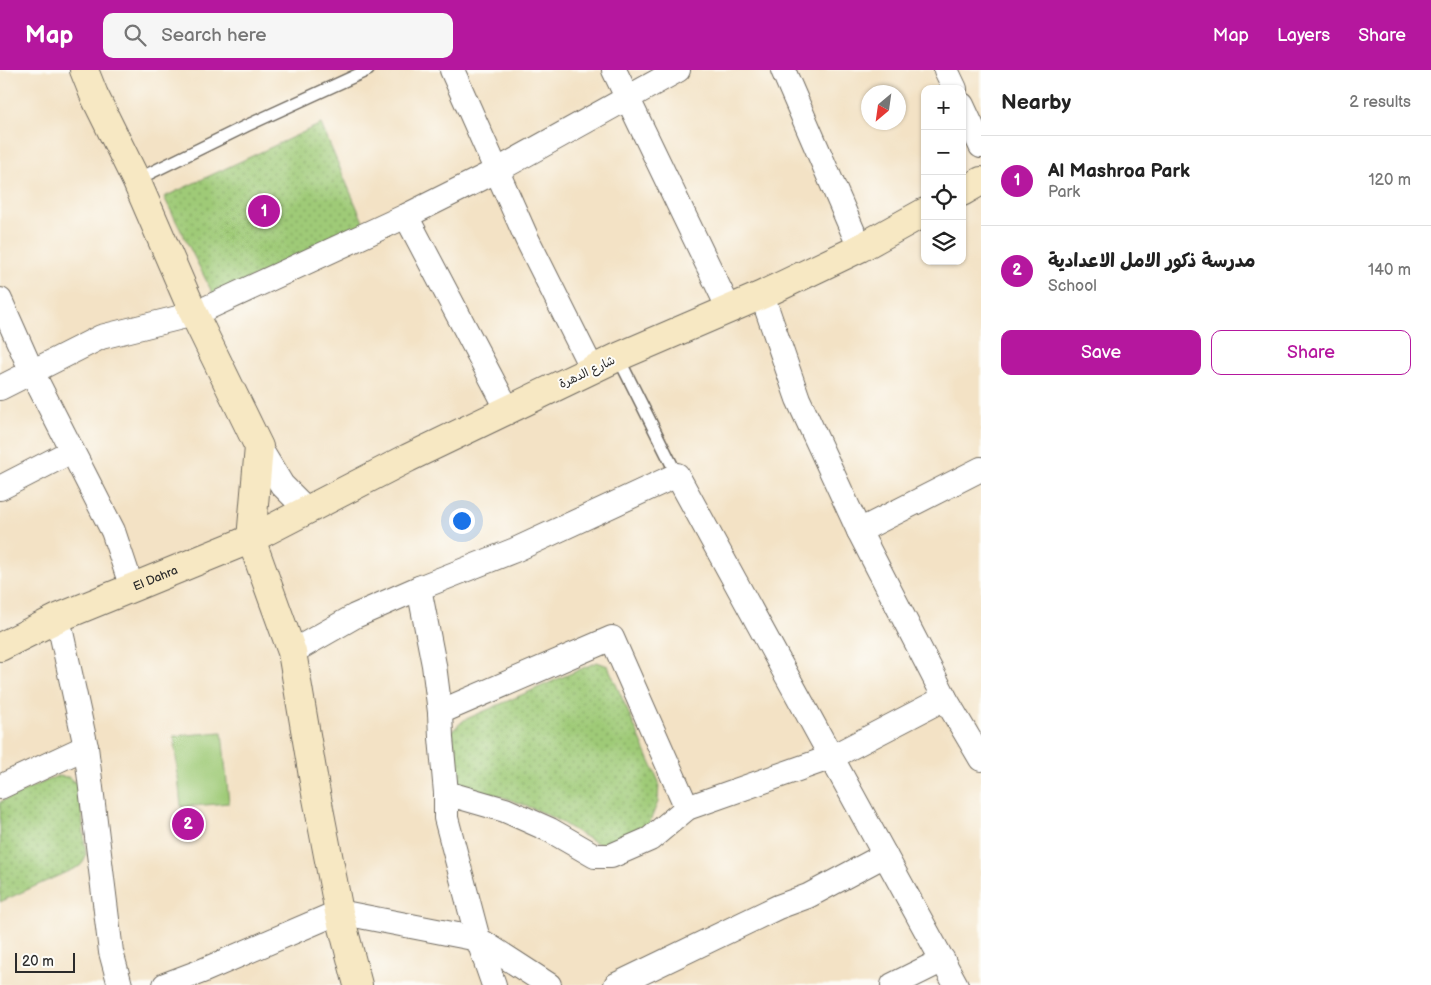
<!DOCTYPE html>
<meta charset="utf-8">
<style>
:root{--surface:#fff;--page:#f6f6f6;--text:#222;--muted:#767676;--line:#e0e0e0;--accent:#b5179e}
body{margin:0;font-family:"Balsamiq Sans","Playpen Sans Arabic",sans-serif;background:var(--page);color:var(--text)}
.controls{position:absolute;right:15px;top:15px;display:grid;overflow:hidden;border-radius:10px;box-shadow:0 1px 4px #0004}
.controls button{width:45px;height:45px;display:grid;place-items:center;padding:0;border:0;border-bottom:1px solid var(--line);background:var(--surface);color:var(--text);font:25px sans-serif}
.compass{position:absolute;left:861px;top:15px;width:45px;height:45px;border-radius:50%;background:var(--surface);box-shadow:0 1px 4px #0004;rotate:209deg}
.scale{position:absolute;left:15px;bottom:12px;width:60px;box-sizing:border-box;padding-left:5px;border:2px solid #2b2b2b;border-top:0;font-size:14px;line-height:18px;white-space:nowrap;color:#2b2b2b;-webkit-text-stroke:4px #fdfcf7;paint-order:stroke}
.you{position:absolute;left:461px;top:450px;width:18px;height:18px;margin:-12px;border:4px solid #fff;border-radius:50%;background:#1a73e8;box-shadow:0 0 0 8px #1a73e833}
.badge{display:grid;place-items:center;width:32px;height:32px;border-radius:50%;background:var(--accent);color:#fff;font-size:16px;font-weight:700}
.pin{position:absolute;translate:-50% -50%;border:2px solid #fff;box-shadow:0 1px 5px #0006}
.list{margin:0;padding:0;list-style:none}
h2{display:flex;justify-content:space-between;align-items:center;height:65px;margin:0;padding:0 20px;font-size:21px}
h2 small{font-size:16px;font-weight:400;color:var(--muted)}
.list li{display:grid;grid-template-columns:32px 1fr auto;gap:15px;align-items:center;box-sizing:border-box;height:90px;padding:0 20px;border-top:1px solid var(--line)}
.list b{display:block;font-size:19px;white-space:nowrap}
.list p{margin:0;font-size:16px;white-space:nowrap;color:var(--muted)}
.list em{font-size:16px;font-style:normal;color:var(--muted)}
.actions{display:flex;gap:10px;padding:15px 20px}
.actions a{flex:1;padding:11px 0;border:1px solid var(--accent);border-radius:10px;text-align:center;font-size:18px;color:var(--accent)}
.actions .main{background:var(--accent);color:#fff}
.icon{flex:none;width:28px;height:28px;fill:none;stroke:currentColor;stroke-width:2;stroke-linecap:round;stroke-linejoin:round}
.map{position:relative;flex:none;width:981px;height:915px;overflow:hidden}
header{display:flex;align-items:center;gap:30px;box-sizing:border-box;height:70px;padding:0 25px;background:var(--accent);color:#fff}
header strong{font-size:24px}
nav{display:flex;gap:28px;margin-inline-start:auto;font-size:18px}
.search{width:350px;height:45px;background:var(--page);display:flex;align-items:center;gap:12px;box-sizing:border-box;padding:0 18px;border-radius:10px;color:var(--muted);font-size:19px}
main{display:flex}
aside{flex:1;background:var(--surface)}
.map>svg:first-child{display:block}
</style>
<header>
<strong>Map</strong>
<div class="search"><svg class="icon" aria-label="search" viewBox="0 0 24 24"><circle cx="10" cy="10" r="6"/><path d="M15 15l6 6"/></svg>Search here</div>
<nav><a>Map</a><a>Layers</a><a>Share</a></nav>
</header>
<main>
<div class="map">
<svg width="981" height="915" viewBox="0 0 981 915">
<defs>
<pattern id="grass-dots" width="8" height="8" patternUnits="userSpaceOnUse" patternTransform="scale(1.25)"><rect width="8" height="8" fill="#9fca77"/><path d="M2 2h.1M6 6h.1" fill="none" stroke="#82a462" stroke-width="1.8" stroke-linecap="round"/></pattern>
</defs>
<rect width="100%" height="100%" fill="#fdfcf7"/>
<filter id="ink" filterUnits="userSpaceOnUse"><feTurbulence type="fractalNoise" baseFrequency=".02" numOctaves="2"/><feDisplacementMap in="SourceGraphic" scale="10" xChannelSelector="R" yChannelSelector="G"/><feConvolveMatrix kernelMatrix="1 2 1 2 8 2 1 2 1" color-interpolation-filters="sRGB"/></filter>
<filter id="wash" filterUnits="userSpaceOnUse"><feTurbulence type="fractalNoise" baseFrequency=".0096" numOctaves="4" result="noise"/><feDisplacementMap in="SourceGraphic" scale="20" xChannelSelector="R" yChannelSelector="G"/><feGaussianBlur stdDeviation="1.12" result="paint"/><feColorMatrix in="noise" values="0 0 0 0 0 0 0 0 0 0 0 0 0 0 0 0 0 1.4 0 .05"/><feComposite in="paint" operator="in"/></filter>
<g filter="url(#wash)">
<rect width="100%" height="100%" fill="#f3e2c5"/>
<g fill="url(#grass-dots)" stroke="#657a51">
<path d="M 321,54 L 364,154 L 214,226 L 164,127 Z"/>
<path d="M 597,592 L 608,596 L 659,712 L 658,732 L 648,756 L 605,776 C 584,769 567,754 547,745 C 519,731 489,723 460,714 L 452,661 L 464,650 Z"/>
<path d="M 57,706 L 68,707 L 79,715 L 86,785 L 84,791 L 80,796 L 0,832 L 0,732 Z"/>
</g>
<path fill="#9fca77" stroke="#657a51" d="M 222,662 L 229,733 L 181,737 L 174,666 Z"/>
</g>
<g filter="url(#ink)">
<g fill="none" stroke-linecap="round" stroke-linejoin="round">
<defs>
<g id="lane">
<path d="M 136,110 L 246,56 L 368,0"/>
<path d="M 618,287 L 677,405"/>
</g>
<g id="street">
<path d="M 452,0 L 527,169 L 592,299"/>
<path d="M 614,0 L 729,239"/>
<path d="M 783,0 L 860,178"/>
<path d="M 946,0 L 955,19"/>
<path d="M 962,35 L 981,76"/>
<path d="M 406,146 L 508,340"/>
<path d="M 762,225 L 798,329 L 859,461 L 945,628 L 981,689"/>
<path d="M 0,230 L 32,302 L 113,461 L 132,518"/>
<path d="M 0,318 L 101,267 L 194,244 L 406,146 L 496,101 L 678,0"/>
<path d="M 259,377 L 282,415 L 307,440"/>
<path d="M 0,418 L 72,381"/>
<path d="M 859,461 L 981,399"/>
<path d="M 419,518 L 434,595 L 440,642 L 441,668 L 446,723 L 446,748 L 478,869 L 549,915"/>
<path d="M 58,548 L 86,677 L 111,882 L 120,915"/>
<path d="M 292,582 L 355,546 L 419,518 L 515,480 L 677,405 L 956,915"/>
<path d="M 440,642 L 612,568 L 687,738"/>
<path d="M 0,717 L 86,677"/>
<path d="M 446,723 L 505,740 L 550,760 L 595,786 L 611,786 L 650,769 L 687,738 L 832,687 L 945,628"/>
<path d="M 165,915 L 202,901 L 339,842 L 478,869 L 494,915"/>
<path d="M 616,915 L 778,837 L 808,826 L 885,785"/>
<path d="M 893,915 L 943,890"/>
</g>
<g id="secondary">
<path d="M 84,0 L 94,25 L 136,110 L 194,244 L 259,377 L 251,469 L 292,582 L 315,718 L 339,842 L 358,915"/>
<path d="M 962,122 L 981,111"/>
<path id="s1" d="M 0,577 L 58,548 L 251,469 L 408,388 L 618,287 L 762,225 L 860,178 L 925,142"/>
</g>
</defs>
<use href="#lane" stroke="#716b61" stroke-width="14"/>
<use href="#street" stroke="#716b61" stroke-width="26"/>
<use href="#secondary" stroke="#716b61" stroke-width="30"/>
<use href="#lane" stroke="#fff" stroke-width="11"/>
<use href="#street" stroke="#fff" stroke-width="24"/>
<use href="#secondary" stroke="#f7e8c3" stroke-width="28"/>
</g>
</g>
<g text-anchor="middle" stroke-width="4" stroke-linejoin="round" paint-order="stroke">
<g font-size="12" fill="#2b2b2b" stroke="#fdfcf7">
<text transform="translate(587 302) rotate(-25)" y="4">شارع الدهرة</text>
<text dy="4" stroke="none"><textPath href="#s1" startOffset="170">El Dahra</textPath></text>
</g>
</g>
</svg>
<div class="controls">
<button>+</button>
<button>−</button>
<button><svg class="icon" aria-label="locate" viewBox="0 0 24 24"><circle cx="12" cy="12" r="6"/><path d="M12 2v4M12 18v4M2 12h4M18 12h4"/></svg></button>
<button><svg class="icon" aria-label="layers" viewBox="0 0 24 24"><path d="M12 4l9 5-9 5-9-5zM3 14l9 5 9-5"/></svg></button>
</div>
<svg class="compass" viewBox="-18 -18 36 36"><path d="M0-13l5 13h-10z" fill="#e53935"/><path d="M0 13l5-13h-10z" fill="#767676"/></svg>
<div class="scale">20 m</div>
<div class="you"></div>
<div class="pin badge" style="left:264px;top:141px">1</div>
<div class="pin badge" style="left:188px;top:754px">2</div>
</div>
<aside>
<h2>Nearby<small>2 results</small></h2>
<ul class="list">
<li><span class="badge">1</span><div><b>Al Mashroa Park</b><p>Park</p></div><em>120 m</em></li>
<li><span class="badge">2</span><div><b>مدرسة ذكور الامل الاعدادية</b><p>School</p></div><em>140 m</em></li>
</ul>
<div class="actions"><a class="main">Save</a><a>Share</a></div>
</aside>
</main>
